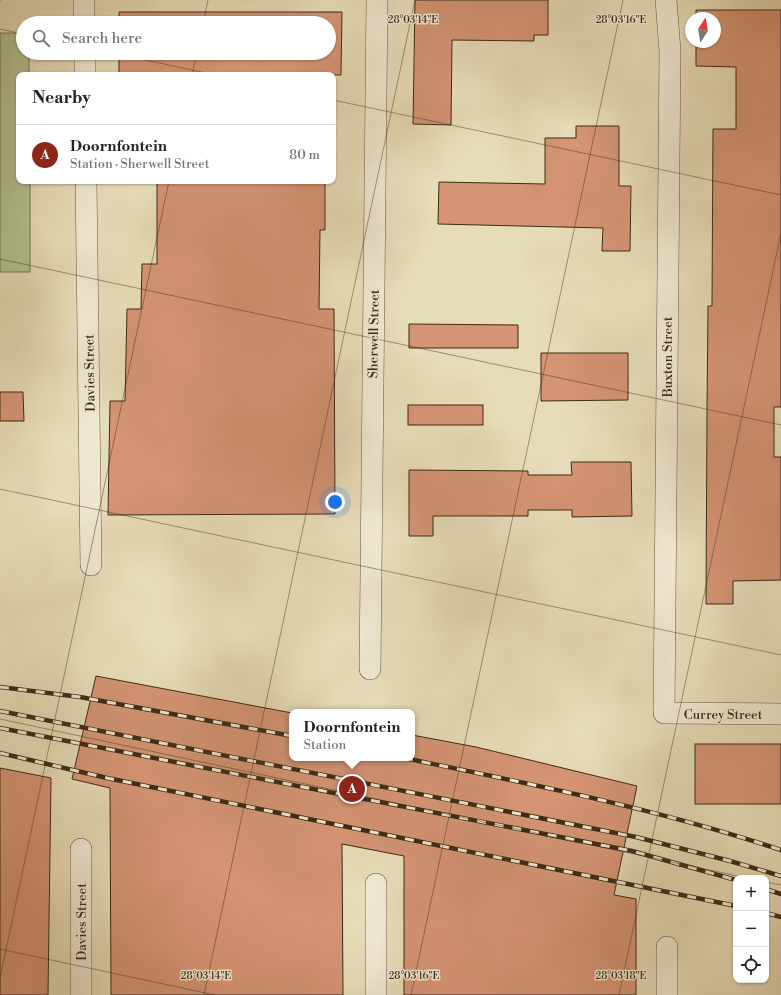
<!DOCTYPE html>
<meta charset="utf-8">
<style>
:root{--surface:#fff;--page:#f2f2f2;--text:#222;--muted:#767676;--line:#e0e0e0;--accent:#8f2418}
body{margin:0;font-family:"Libre Bodoni",serif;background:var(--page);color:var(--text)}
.controls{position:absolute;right:12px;bottom:12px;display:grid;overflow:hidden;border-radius:8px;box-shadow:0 1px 3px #0004}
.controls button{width:36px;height:36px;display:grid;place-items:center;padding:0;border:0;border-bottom:1px solid var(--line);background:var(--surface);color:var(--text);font:20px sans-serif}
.compass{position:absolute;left:685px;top:12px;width:36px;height:36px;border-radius:50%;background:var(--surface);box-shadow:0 1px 3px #0004;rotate:12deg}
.you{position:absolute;left:335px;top:502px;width:14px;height:14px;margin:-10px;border:3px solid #fff;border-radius:50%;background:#1a73e8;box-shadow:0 0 0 6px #1a73e833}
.badge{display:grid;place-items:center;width:26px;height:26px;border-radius:50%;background:var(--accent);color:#fff;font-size:13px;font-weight:700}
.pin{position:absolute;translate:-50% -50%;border:2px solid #fff;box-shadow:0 1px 4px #0006}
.popup{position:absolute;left:289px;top:709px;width:126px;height:52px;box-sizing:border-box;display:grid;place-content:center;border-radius:8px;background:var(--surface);filter:drop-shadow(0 1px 3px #0005);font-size:13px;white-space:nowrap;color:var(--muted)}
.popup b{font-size:15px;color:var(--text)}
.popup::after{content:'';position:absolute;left:50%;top:100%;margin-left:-8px;border:8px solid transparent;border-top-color:var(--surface)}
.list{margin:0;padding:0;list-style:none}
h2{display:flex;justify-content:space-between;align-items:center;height:52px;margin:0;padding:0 16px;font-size:17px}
h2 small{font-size:13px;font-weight:400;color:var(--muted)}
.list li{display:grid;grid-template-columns:26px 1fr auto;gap:12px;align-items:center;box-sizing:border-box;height:60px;padding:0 16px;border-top:1px solid var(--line)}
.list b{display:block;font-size:15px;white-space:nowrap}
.list p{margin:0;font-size:13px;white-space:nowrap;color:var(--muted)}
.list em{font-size:13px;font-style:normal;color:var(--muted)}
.icon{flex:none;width:22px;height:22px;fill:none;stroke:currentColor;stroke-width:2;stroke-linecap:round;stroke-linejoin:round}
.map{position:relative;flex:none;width:781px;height:995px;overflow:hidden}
.search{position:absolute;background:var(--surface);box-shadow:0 1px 3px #0004;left:16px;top:16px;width:320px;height:44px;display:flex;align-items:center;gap:10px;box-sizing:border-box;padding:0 14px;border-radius:22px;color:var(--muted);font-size:15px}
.panel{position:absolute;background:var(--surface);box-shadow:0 1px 3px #0004;left:16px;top:72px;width:320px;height:112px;border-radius:8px}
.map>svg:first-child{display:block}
</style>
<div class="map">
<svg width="781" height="995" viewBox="0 0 781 995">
<rect width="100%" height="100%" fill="#e7dcb8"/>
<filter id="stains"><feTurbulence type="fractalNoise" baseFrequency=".005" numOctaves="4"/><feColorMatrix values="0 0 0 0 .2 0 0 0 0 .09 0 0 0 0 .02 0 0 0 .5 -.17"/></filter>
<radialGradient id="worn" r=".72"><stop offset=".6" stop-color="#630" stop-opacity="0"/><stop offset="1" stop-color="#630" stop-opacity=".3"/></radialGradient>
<path fill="#b2c191" stroke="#787654" d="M 0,33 L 23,33 L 23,53 L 29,53 L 29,75 L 19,75 L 19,181 L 30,181 L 30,272 L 0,272 Z"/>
<g fill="#d59474" stroke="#3d2b18">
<path d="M 415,0 L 548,0 L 548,35 L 534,35 L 534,41 L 452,40 L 451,125 L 413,124 Z"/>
<path d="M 696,10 L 781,10 L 781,407 L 774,407 L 774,457 L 781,457 L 781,580 L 733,581 L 733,604 L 706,604 L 707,408 L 708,306 L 712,306 L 713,129 L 736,129 L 736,67 L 696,66 L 696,42 L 715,42 L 715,18 L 696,18 Z"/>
<path d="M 119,12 L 342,12 L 341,75 L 119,75 L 119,53 L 329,53 L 329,23 L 119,23 Z"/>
<path d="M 576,126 L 619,126 L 619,186 L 631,186 L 630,251 L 602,251 L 603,228 L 438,224 L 439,182 L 545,184 L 545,138 L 576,138 Z"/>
<path d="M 157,181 L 325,181 L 325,230 L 320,230 L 319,309 L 334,309 L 335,514 L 108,515 L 110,401 L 125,401 L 127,309 L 141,309 L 142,264 L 157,264 Z"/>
<path d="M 409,324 L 518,325 L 518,348 L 409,348 Z"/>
<path d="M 541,353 L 628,353 L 628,400 L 541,401 Z"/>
<path d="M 0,392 L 23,392 L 24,421 L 0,421 Z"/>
<rect x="408" y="405" width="75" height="20"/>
<path d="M 571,462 L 631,462 L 632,516 L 572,517 L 572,510 L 528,510 L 528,516 L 433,516 L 433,536 L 409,536 L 409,470 L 528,471 L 528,475 L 572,475 Z"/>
<path d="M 96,676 L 292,713 L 292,758 L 412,758 L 412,735 L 476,747 L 637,786 L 614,895 L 636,899 L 636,995 L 404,995 L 404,856 L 342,844 L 343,995 L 111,995 L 110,788 L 72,779 Z"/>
<rect x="695" y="744" width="86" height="60"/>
<path d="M 0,768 L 51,778 L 48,995 L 0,995 Z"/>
</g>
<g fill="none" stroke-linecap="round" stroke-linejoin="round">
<defs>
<g id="minor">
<path d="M 84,0 L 84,23"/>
<path d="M 666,0 L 670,51 L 664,713 L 781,714"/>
<path d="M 85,53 L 85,75"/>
<path d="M 86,181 L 91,565"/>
<path d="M 370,669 L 377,0"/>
<path d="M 81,849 L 81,995"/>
<path d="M 376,884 L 376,995"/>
<path d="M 667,995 L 667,947"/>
</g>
</defs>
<use href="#minor" stroke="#685740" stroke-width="22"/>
<use href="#minor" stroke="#efe8d1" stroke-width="21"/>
<defs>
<g id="rail">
<path d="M 0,687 L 80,697 L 292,736"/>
<path d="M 0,711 L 636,837 L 730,861 L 781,876"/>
<path d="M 0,728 L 632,851 L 736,880"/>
<path d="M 0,753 L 107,778 L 736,906"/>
<path d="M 404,758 C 531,784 658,809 781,850"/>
<path d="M 766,889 L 781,894"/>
<path d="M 766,913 L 781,917"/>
</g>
</defs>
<use href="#rail" stroke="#3d2b18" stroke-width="4.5"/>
<use href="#rail" stroke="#efe8d1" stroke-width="3" stroke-dasharray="9" stroke-linecap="butt"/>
</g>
<path fill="none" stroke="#3d2b18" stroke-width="1" stroke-opacity="0.45" d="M 0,2 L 0,0M 203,23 L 208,0M 0,29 L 23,34M 112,53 L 216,75M 192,75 L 197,53M 333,100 L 781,195M 0,259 L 781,425M 0,489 L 781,655M 0,719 L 747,878M 766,882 L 781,885M 0,949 L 215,995M 0,978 L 169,181M 204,995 L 415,0M 411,995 L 623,0M 619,995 L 781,233"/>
<g text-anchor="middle" stroke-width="3" stroke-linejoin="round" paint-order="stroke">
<g font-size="13" fill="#3d2b18" stroke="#efe8d1">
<text transform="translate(373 334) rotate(-89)" y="5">Sherwell Street</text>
<text transform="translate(667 357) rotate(-90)" y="5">Buxton Street</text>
<text transform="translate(89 373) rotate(-91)" y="5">Davies Street</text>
<text x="723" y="719">Currey Street</text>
<text transform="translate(81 922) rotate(-90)" y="5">Davies Street</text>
</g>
</g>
<g font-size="10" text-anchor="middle" fill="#3d2b18" stroke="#efe8d1" stroke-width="3" stroke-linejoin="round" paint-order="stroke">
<text x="413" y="23">28°03'14"E</text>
<text x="621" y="23">28°03'16"E</text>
<text x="206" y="979">28°03'14"E</text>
<text x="414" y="979">28°03'16"E</text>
<text x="621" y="979">28°03'18"E</text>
</g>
<rect width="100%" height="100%" filter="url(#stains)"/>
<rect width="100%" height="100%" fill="url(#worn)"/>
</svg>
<div class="controls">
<button>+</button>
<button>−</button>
<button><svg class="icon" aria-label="locate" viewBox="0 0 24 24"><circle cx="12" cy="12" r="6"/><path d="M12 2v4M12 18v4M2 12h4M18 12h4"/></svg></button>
</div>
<svg class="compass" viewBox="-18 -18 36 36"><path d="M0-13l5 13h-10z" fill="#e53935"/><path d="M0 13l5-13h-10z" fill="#767676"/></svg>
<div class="you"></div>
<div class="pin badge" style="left:352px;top:789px">A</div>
<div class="popup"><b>Doornfontein</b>Station</div>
<div class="search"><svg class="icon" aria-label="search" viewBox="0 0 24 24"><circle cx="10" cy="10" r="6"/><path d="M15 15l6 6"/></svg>Search here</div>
<section class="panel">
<h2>Nearby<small></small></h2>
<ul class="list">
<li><span class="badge">A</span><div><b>Doornfontein</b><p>Station · Sherwell Street</p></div><em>80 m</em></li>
</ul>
</section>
</div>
